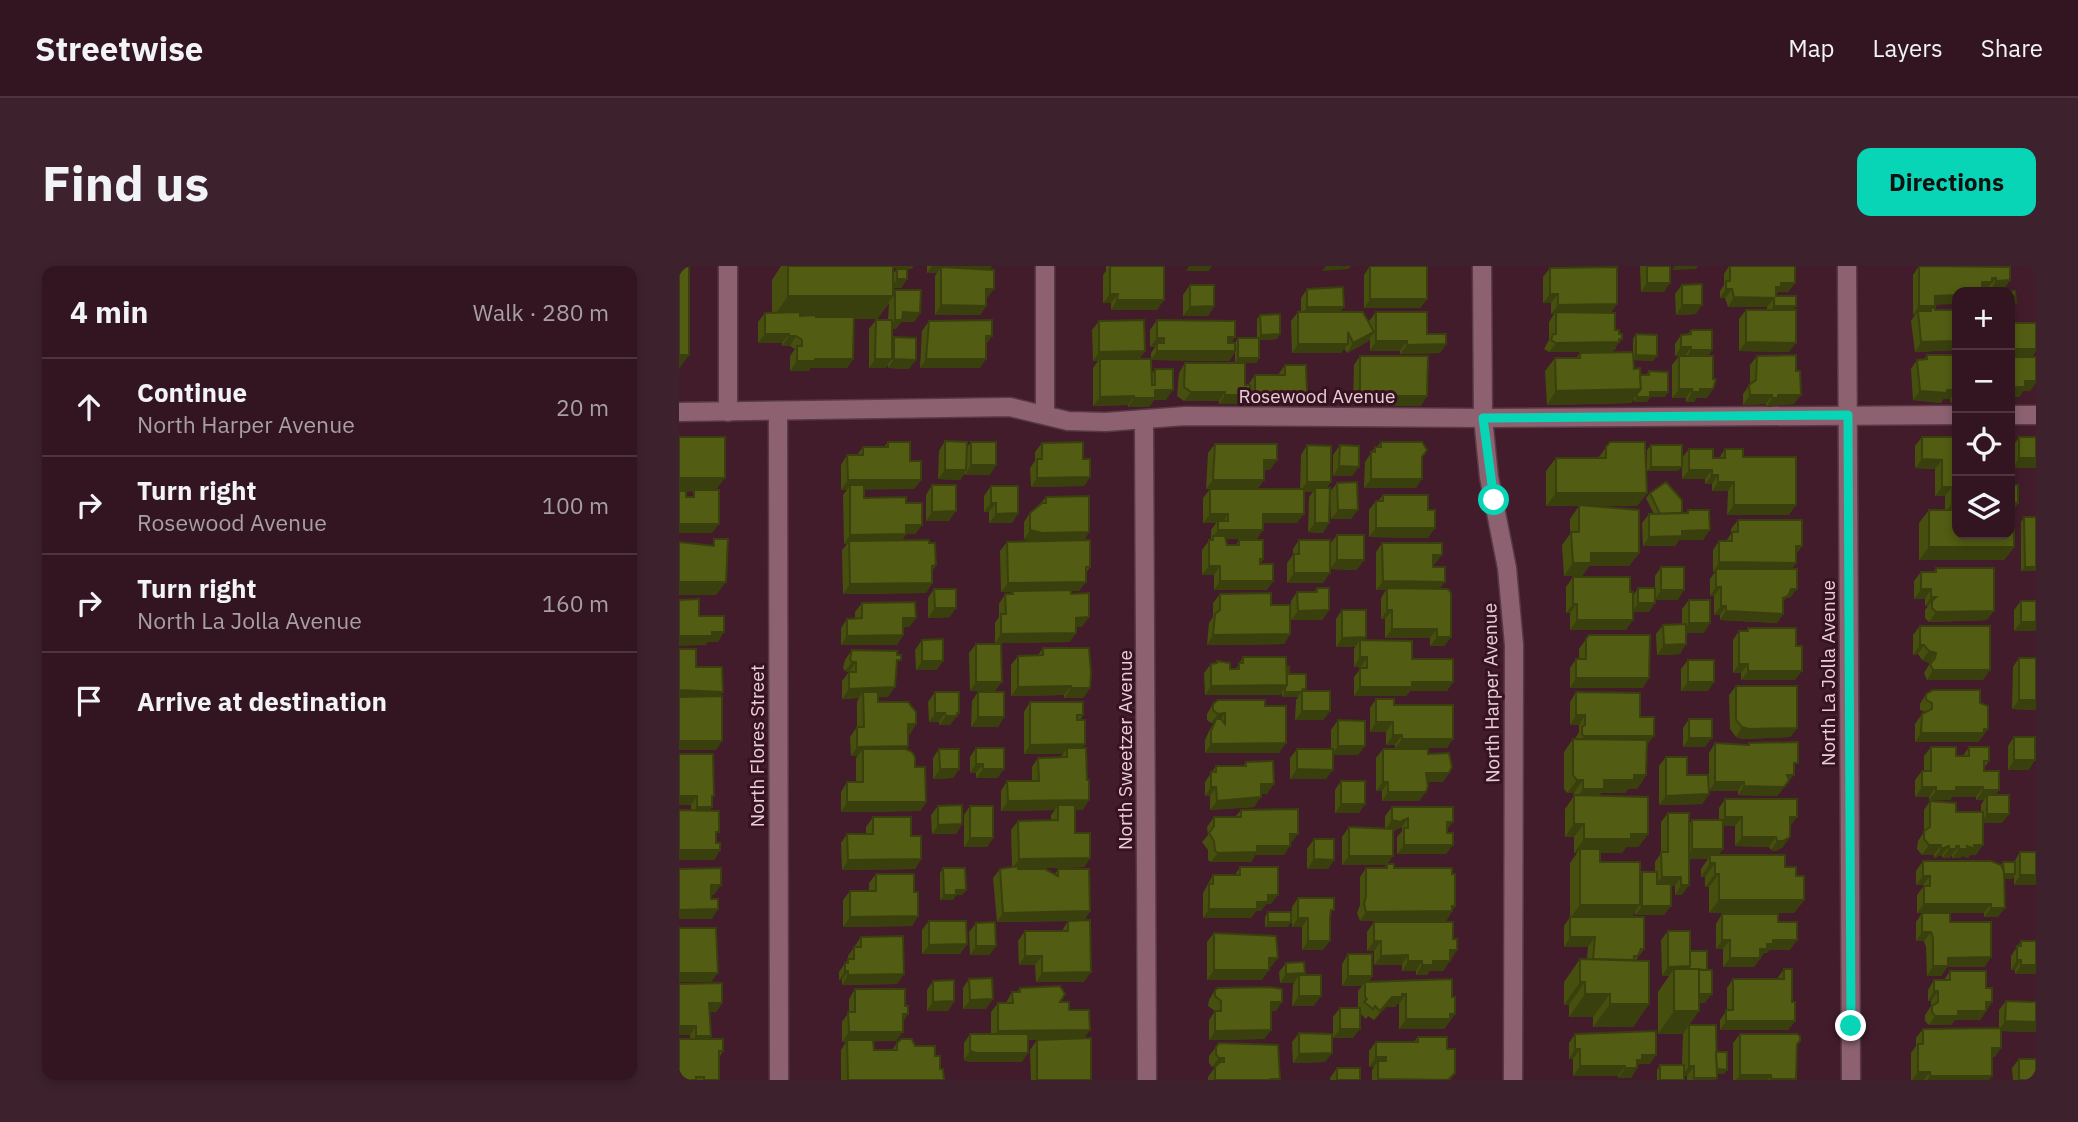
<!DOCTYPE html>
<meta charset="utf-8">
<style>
:root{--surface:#321520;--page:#3d222d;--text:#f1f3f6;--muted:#a89fa5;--line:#4d343e;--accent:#07d5b6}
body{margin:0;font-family:"IBM Plex Sans",sans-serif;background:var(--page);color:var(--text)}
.controls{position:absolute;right:21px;top:21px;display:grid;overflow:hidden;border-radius:14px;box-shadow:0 4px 10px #0003}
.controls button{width:63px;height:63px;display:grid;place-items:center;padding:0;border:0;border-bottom:2px solid var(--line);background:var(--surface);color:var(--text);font:35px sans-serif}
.stop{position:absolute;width:21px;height:21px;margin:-16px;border:5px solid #07d5b6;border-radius:50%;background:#fff}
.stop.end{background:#07d5b6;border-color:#fff;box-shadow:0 2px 7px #0008}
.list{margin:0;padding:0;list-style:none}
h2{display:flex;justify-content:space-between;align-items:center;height:91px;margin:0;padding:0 28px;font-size:30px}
h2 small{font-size:23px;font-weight:400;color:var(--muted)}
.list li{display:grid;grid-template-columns:46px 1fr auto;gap:21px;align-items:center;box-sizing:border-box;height:98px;padding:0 28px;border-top:2px solid var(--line)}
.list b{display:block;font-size:26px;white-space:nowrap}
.list p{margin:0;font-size:23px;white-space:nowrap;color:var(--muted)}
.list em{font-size:23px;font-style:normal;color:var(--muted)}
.icon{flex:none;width:38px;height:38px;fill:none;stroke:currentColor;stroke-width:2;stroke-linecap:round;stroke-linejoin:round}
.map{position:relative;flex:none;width:1357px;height:814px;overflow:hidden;border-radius:14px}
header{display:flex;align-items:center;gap:42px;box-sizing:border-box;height:98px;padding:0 35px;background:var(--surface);border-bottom:2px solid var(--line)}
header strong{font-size:33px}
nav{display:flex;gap:38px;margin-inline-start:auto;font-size:24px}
.intro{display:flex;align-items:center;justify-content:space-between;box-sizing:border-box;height:168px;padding:0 42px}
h1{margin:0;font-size:49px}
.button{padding:18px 32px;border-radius:14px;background:var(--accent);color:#111;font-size:24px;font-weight:700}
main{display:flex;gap:42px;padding:0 42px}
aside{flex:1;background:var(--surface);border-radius:14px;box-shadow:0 4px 10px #0003}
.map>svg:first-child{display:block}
</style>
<header>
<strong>Streetwise</strong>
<nav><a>Map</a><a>Layers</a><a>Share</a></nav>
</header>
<div class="intro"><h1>Find us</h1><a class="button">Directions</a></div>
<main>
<aside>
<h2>4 min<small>Walk · 280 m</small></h2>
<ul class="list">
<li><svg class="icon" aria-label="ahead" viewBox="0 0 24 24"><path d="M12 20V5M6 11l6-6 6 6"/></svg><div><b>Continue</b><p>North Harper Avenue</p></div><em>20 m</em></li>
<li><svg class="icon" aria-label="right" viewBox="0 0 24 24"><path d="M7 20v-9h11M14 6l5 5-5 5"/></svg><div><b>Turn right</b><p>Rosewood Avenue</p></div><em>100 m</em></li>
<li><svg class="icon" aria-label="right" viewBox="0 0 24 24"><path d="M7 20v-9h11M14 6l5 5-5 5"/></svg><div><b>Turn right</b><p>North La Jolla Avenue</p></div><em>160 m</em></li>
<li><svg class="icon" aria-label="arrive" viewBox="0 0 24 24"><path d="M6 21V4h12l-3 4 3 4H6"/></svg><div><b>Arrive at destination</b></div></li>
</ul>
</aside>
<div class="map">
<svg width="1357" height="814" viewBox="0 0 1357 814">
<rect width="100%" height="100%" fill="#421c2b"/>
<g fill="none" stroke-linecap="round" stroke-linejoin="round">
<defs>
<g id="minor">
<path d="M 49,0 L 49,146"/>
<path d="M 803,0 L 804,152 L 810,211 L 828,302 L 835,379 L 834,814"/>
<path d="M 1168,0 L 1172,814"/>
<path d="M 0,146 L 331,141 L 389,155 L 427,156 L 506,150 L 804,152 L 1278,149"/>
<path d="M 99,146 L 100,814"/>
<path d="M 366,149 L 366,0"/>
<path d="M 1331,149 L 1357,149"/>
<path d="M 465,153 L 468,814"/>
</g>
</defs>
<use href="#minor" stroke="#593946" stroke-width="21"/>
<use href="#minor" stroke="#8d6170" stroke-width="18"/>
</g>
<g fill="#474f0f">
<path d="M 102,0 L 234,0 L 233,3 L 214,2 L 214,8 L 218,3 L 228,13 L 222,22 L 214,22 L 214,27 L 216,24 L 241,47 L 235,56 L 222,56 L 217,63 L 213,63 L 213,75 L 215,71 L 230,103 L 209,102 L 209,99 L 206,102 L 190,102 L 190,63 L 197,54 L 209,54 L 210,37 L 198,53 L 175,53 L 174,93 L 168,102 L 131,102 L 130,105 L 111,105 L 111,90 L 116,83 L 111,80 L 103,80 L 103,77 L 79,77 L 79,56 L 86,47 L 93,47 L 93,14 Z"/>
<path d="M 248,0 L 313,0 L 311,3 L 315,23 L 307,32 L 307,40 L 301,49 L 256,49 L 256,10 L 258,7 L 248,7 Z"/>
<path d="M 427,0 L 485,0 L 478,44 L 432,44 L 432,37 L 424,37 L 424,9 L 427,5 Z"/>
<path d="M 691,0 L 748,33 L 741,42 L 685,42 L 685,9 Z"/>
<path d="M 961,0 L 991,0 L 985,26 L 962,26 Z"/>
<path d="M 1050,0 L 1116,0 L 1116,17 L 1109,26 L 1099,26 L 1097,28 L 1097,30 L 1117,40 L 1114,44 L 1110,86 L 1060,85 L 1060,53 L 1067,44 L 1088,44 L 1088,41 L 1049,41 L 1046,32 L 1041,32 L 1041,25 L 1045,19 L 1045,8 Z"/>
<path d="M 1240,0 L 1331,14 L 1324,24 L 1311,24 L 1311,22 L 1309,22 L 1306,25 L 1303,25 L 1256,39 L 1254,42 L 1256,44 L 1278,44 L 1278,84 L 1236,86 L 1232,55 L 1236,49 L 1234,49 L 1234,9 Z"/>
<path d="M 871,2 L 932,47 L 936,64 L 937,82 L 933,86 L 870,86 L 865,83 L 870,74 L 870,56 L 875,48 L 872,48 L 872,37 L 864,37 L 864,11 Z"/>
<path d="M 511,19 L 535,40 L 529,50 L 504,50 L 504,29 Z"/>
<path d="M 1003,19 L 1017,48 L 997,49 L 996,28 Z"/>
<path d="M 628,23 L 662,46 L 691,58 L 690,55 L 697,46 L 748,68 L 767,78 L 761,87 L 721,88 L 721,85 L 691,85 L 691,73 L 688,76 L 668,87 L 665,82 L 662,87 L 613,87 L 612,55 L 619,46 L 622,46 L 622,32 Z"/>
<path d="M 581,49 L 598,73 L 580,74 L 580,92 L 577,97 L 556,97 L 556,86 L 550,95 L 472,94 L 473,107 L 476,103 L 487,134 L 475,134 L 470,141 L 449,141 L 449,139 L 414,140 L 414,102 L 419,95 L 414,95 L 413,64 L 420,55 L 466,85 L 460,93 L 472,93 L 472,87 L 476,81 L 471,81 L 471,64 L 478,54 L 556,71 L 552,77 L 556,77 L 559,72 L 578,72 L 578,53 Z"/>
<path d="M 250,55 L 307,79 L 301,102 L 241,102 L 243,65 Z"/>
<path d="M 1332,57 L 1357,57 L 1357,85 L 1353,91 L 1351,125 L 1344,125 L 1340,131 L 1331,131 L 1331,59 Z"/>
<path d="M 1012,64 L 1033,84 L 1029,90 L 1028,132 L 1017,132 L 1015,136 L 1007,136 L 1007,132 L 993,132 L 993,99 L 1000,90 L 996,90 L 996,78 L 1002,69 L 1009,68 Z"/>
<path d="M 957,68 L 974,95 L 955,94 L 955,103 L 961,109 L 967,109 L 970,105 L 986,131 L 971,131 L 968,136 L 955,136 L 955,133 L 952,137 L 868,139 L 866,105 L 876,92 L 897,92 L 901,87 L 954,86 L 954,73 Z"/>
<path d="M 1248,89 L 1276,104 L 1278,137 L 1271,137 L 1271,133 L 1264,133 L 1262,137 L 1234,134 L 1232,103 L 1238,94 L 1245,93 Z"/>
<path d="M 681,90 L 742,140 L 674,139 L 675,99 Z"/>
<path d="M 1078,90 L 1115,138 L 1094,139 L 1092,141 L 1087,141 L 1087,138 L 1064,139 L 1064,128 L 1071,118 L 1071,99 Z"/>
<path d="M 506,97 L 566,119 L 569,119 L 576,109 L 599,109 L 606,99 L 621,137 L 570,139 L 569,127 L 565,134 L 563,134 L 560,138 L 540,138 L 540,135 L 505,135 L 498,130 L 500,107 Z"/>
<path d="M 1243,171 L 1278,171 L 1278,268 L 1331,219 L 1339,237 L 1334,244 L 1335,281 L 1325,294 L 1240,294 L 1240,257 L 1250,244 L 1266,244 L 1266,230 L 1256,230 L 1256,203 L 1236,202 L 1236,180 Z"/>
<path d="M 1340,171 L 1357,202 L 1334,202 L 1334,180 Z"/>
<path d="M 266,175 L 288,181 L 292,176 L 311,209 L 286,209 L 286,207 L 281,214 L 259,213 L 260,185 Z"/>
<path d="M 209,176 L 231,195 L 242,214 L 235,223 L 185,223 L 185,232 L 227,237 L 243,259 L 236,268 L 227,268 L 223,274 L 250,277 L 257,299 L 253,305 L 253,317 L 247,327 L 164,328 L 163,284 L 168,278 L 165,278 L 164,229 L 168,224 L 162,224 L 162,199 L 168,189 L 178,189 L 184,181 L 205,181 Z"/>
<path d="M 702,176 L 743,191 L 737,222 L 685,222 L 686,196 L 696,181 L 698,181 Z"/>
<path d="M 931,176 L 968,227 L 958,240 L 913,240 L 960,287 L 950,300 L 910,300 L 903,310 L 885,310 L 883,279 L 891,268 L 891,253 L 900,240 L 867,240 L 867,205 L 877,192 L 919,192 Z"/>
<path d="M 363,177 L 404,193 L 411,211 L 405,220 L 352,221 L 351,202 L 356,195 L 356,186 Z"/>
<path d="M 536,178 L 591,204 L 585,204 L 579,223 L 621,223 L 622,189 L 628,179 L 648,222 L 644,267 L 629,266 L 630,231 L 634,226 L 625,226 L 618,257 L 584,257 L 578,273 L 546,273 L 548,279 L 557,279 L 560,274 L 584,293 L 581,298 L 588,324 L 535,324 L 535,309 L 523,309 L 523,284 L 532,272 L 532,264 L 537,257 L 524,257 L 524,232 L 531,223 L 527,223 L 529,187 Z"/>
<path d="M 661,179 L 673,210 L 654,210 L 654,189 Z"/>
<path d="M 972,179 L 999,205 L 968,205 L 968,184 Z"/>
<path d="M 1010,183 L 1034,192 L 1040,192 L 1046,183 L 1064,191 L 1110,249 L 1048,249 L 1049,225 L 1033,225 L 1033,218 L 1026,218 L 1026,213 L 1003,213 L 1003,192 Z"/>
<path d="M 658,217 L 672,253 L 652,253 L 651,226 Z"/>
<path d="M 253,219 L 270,255 L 247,255 L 247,229 Z"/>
<path d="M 312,220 L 339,247 L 333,257 L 310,257 L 310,246 L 305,246 L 305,230 Z"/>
<path d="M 971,227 L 1003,247 L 1007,247 L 1009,244 L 1024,274 L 1000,274 L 996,280 L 964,280 L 963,257 L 970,248 L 975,248 L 967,232 Z"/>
<path d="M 704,229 L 749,272 L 690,271 L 690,244 L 697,235 L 699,235 Z"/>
<path d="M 367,231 L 410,266 L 405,274 L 411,301 L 407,307 L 400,325 L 392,325 L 403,361 L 397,361 L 397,367 L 390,376 L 316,377 L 316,357 L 320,351 L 320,338 L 326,328 L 331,328 L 333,326 L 322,326 L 321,285 L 328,276 L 352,275 L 345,273 L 345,256 L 351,247 L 361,238 Z"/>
<path d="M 1345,251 L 1357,251 L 1356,305 L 1342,305 L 1342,256 Z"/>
<path d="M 1059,254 L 1123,280 L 1117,288 L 1112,303 L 1111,332 L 1107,332 L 1104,336 L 1104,348 L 1098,357 L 1041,354 L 1041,349 L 1035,349 L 1035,330 L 1031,330 L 1031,313 L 1036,306 L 1034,306 L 1034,284 L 1040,275 L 1047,275 L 1052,268 L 1052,263 Z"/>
<path d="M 658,269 L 678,304 L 651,303 L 651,278 Z"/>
<path d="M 620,274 L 644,317 L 608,317 L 608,297 L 614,289 L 614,283 Z"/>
<path d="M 703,277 L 756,298 L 754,298 L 754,301 L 761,323 L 772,371 L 765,380 L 751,380 L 751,372 L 706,372 L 706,353 L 702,353 L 702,332 L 707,324 L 697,324 L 697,286 Z"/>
<path d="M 982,301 L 999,334 L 976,334 L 970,346 L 954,346 L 947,364 L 891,364 L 891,347 L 887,347 L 887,321 L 894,311 L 951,326 L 954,330 L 959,322 L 976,322 L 976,310 Z"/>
<path d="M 1257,302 L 1308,354 L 1250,356 L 1246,352 L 1246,344 L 1249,340 L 1246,340 L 1246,333 L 1235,333 L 1235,315 L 1242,306 L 1254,306 Z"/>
<path d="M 638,322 L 650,344 L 643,354 L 612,354 L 612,335 L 618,326 L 635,326 Z"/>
<path d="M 255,323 L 271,351 L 249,352 L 249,332 Z"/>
<path d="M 541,328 L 592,339 L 611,368 L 605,378 L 528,379 L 530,357 L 534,351 L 534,337 Z"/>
<path d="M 1010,334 L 1025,367 L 1007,367 L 1001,388 L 978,389 L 977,368 L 984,359 L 1003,358 L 1003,343 Z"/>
<path d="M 1342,335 L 1357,335 L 1356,365 L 1335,365 L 1335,344 Z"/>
<path d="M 183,337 L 237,352 L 230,361 L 224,361 L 224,369 L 218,379 L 162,379 L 162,362 L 168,353 L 176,352 L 176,346 Z"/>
<path d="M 663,344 L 687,371 L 685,374 L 733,393 L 768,425 L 731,425 L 727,430 L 675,430 L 675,411 L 682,402 L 682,401 L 675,401 L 675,383 L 676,381 L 657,381 L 657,353 Z"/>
<path d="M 1241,360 L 1304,414 L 1248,414 L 1245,407 L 1250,399 L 1250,397 L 1243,394 L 1239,388 L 1234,389 L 1234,369 Z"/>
<path d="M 1069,362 L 1116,414 L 1062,414 L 1062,407 L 1054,407 L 1054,374 L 1060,365 L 1067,365 Z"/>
<path d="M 910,369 L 964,422 L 891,422 L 891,402 L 897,393 L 900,393 L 900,383 Z"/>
<path d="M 243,374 L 258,404 L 237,404 L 236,384 Z"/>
<path d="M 297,378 L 316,425 L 291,425 L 290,387 Z"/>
<path d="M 364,382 L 411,422 L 404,432 L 385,432 L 385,429 L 332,430 L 332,399 L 339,390 L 359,389 Z"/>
<path d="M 173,384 L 217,401 L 209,431 L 199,431 L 199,436 L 237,458 L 231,468 L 229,468 L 227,483 L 236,501 L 247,536 L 241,545 L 162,546 L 162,526 L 168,516 L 177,516 L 177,492 L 179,490 L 172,490 L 171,471 L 178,461 L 178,436 L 180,432 L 163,433 L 163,415 L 170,406 L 171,406 L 166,405 L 164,402 L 166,394 Z"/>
<path d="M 564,391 L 608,401 L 610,408 L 626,425 L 651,445 L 644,454 L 616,454 L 617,434 L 619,431 L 603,431 L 603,427 L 601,429 L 526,429 L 525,407 L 532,398 L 536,397 L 538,395 L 551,403 L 557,403 Z"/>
<path d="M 1340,392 L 1357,392 L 1357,444 L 1333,443 L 1334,401 Z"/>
<path d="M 1009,394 L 1029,425 L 1002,425 L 1002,403 Z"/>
<path d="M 1057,420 L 1118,462 L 1111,471 L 1063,473 L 1057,471 L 1051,463 L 1050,429 Z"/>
<path d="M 256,426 L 280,447 L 271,459 L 260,459 L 260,456 L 250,456 L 249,436 Z"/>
<path d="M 299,426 L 325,451 L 319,461 L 292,461 L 293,435 Z"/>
<path d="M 897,426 L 961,451 L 968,479 L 967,509 L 958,523 L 949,523 L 946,527 L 922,527 L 920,530 L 969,568 L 959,581 L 947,581 L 943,587 L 921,587 L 921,596 L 961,609 L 963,606 L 976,606 L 976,596 L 982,587 L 982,556 L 989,547 L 1010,559 L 1013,554 L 1040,554 L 1040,542 L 1046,533 L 1111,561 L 1104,581 L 1097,585 L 1092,584 L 1090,581 L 1056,580 L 1056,560 L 1044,560 L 1040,589 L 1106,601 L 1117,610 L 1125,634 L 1115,647 L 1030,647 L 1030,621 L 1026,621 L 1026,611 L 1022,611 L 1022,603 L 1029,593 L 1010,593 L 1003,629 L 996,629 L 996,620 L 992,620 L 985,649 L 956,649 L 956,646 L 953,651 L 965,683 L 957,694 L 970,738 L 954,761 L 914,761 L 914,751 L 890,751 L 890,739 L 885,739 L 885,716 L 901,693 L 908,693 L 909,681 L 885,681 L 885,660 L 891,651 L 891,597 L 898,587 L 895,587 L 895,571 L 886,571 L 886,543 L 895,530 L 895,527 L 888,527 L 885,523 L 885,486 L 894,473 L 896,473 L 900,466 L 900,459 L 891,459 L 891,436 Z"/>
<path d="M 1247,428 L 1301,437 L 1309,463 L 1299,476 L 1236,476 L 1236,458 L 1243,448 L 1246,446 L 1241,444 L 1241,438 Z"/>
<path d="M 697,433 L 715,439 L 768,482 L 716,482 L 716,479 L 707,479 L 707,466 L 691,466 L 691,442 Z"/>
<path d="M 351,436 L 404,449 L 401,454 L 404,482 L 404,544 L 396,544 L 396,567 L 411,592 L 405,601 L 339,603 L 376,608 L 379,603 L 411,645 L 405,654 L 405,716 L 357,716 L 356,699 L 340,699 L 339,675 L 346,665 L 383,665 L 389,655 L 318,656 L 314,612 L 321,603 L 333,601 L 332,564 L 339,555 L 372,554 L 372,549 L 376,544 L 322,545 L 322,525 L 328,515 L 353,515 L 353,501 L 359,492 L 381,491 L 384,488 L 345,488 L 345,446 Z"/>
<path d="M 534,438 L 586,440 L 600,487 L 526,487 L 526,474 L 531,463 L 535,457 L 532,457 L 528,454 L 528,448 Z"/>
<path d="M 1010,453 L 1026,481 L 1004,481 L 1004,462 Z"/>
<path d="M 659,454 L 679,489 L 654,489 L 647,513 L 611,513 L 611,492 L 618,483 L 652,483 L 652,464 Z"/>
<path d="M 1335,471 L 1350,504 L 1329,504 L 1329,480 Z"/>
<path d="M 1036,477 L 1068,479 L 1070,477 L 1115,502 L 1109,518 L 1107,518 L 1098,530 L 1059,529 L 1059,525 L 1030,525 L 1030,487 Z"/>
<path d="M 1252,481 L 1277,490 L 1284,490 L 1290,481 L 1310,495 L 1305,502 L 1305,505 L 1320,524 L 1316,529 L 1323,557 L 1304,557 L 1297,589 L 1291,589 L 1289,592 L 1283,590 L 1281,592 L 1273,592 L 1273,589 L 1270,592 L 1263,592 L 1263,589 L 1255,592 L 1255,589 L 1243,589 L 1238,583 L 1239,575 L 1245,566 L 1245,544 L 1251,535 L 1277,546 L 1302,546 L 1302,539 L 1305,534 L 1297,534 L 1297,531 L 1273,531 L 1271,534 L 1250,534 L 1250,531 L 1236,531 L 1236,514 L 1243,505 L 1245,505 L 1245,490 Z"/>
<path d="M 297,482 L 325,503 L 318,512 L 297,512 L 297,507 L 291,507 L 291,491 Z"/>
<path d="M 260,483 L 280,503 L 274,512 L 254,513 L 254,492 Z"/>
<path d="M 704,483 L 749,488 L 764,516 L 748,516 L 740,535 L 703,535 L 703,525 L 697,525 L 697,492 Z"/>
<path d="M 0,488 L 33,533 L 33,541 L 30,545 L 37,570 L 37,577 L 41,584 L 35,594 L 0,594 L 12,544 L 12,539 L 0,539 Z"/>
<path d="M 987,491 L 1030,528 L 1023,538 L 980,539 L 980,500 Z"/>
<path d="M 567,496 L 588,528 L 582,528 L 575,541 L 531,544 L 531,530 L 526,530 L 526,516 L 537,500 L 564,500 Z"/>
<path d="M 662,515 L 680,547 L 656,547 L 656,524 Z"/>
<path d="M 259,540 L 283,558 L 277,568 L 253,568 L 252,549 Z"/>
<path d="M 291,540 L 314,572 L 308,581 L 285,581 L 285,549 Z"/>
<path d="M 713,541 L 768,564 L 767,588 L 718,588 L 718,571 L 723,565 L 723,561 L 714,565 L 714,590 L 707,599 L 663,599 L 663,571 L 670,561 L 706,562 L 706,550 Z"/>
<path d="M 562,544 L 612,577 L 611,577 L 605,589 L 576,589 L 572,596 L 532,596 L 529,594 L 529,584 L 523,576 L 529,569 L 528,561 L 535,551 L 556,551 Z"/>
<path d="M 194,551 L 242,593 L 236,603 L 163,604 L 162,577 L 168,568 L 187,568 L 187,561 Z"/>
<path d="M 635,573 L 655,594 L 649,603 L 628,603 L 628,583 Z"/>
<path d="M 1341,586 L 1357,619 L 1335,619 L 1335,610 L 1333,613 L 1325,613 L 1319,651 L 1305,651 L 1305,647 L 1271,647 L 1271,656 L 1306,701 L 1268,701 L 1262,710 L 1248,710 L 1247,681 L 1245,675 L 1237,675 L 1237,656 L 1243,647 L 1238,647 L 1238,629 L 1244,621 L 1244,619 L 1237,619 L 1237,605 L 1244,595 L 1322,599 L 1324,596 L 1335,596 Z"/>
<path d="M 708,598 L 715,602 L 773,644 L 773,645 L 767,655 L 681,655 L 678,647 L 681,639 L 681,611 L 687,602 L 705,602 Z"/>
<path d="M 561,601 L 592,638 L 587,638 L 582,645 L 577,645 L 572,652 L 524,652 L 524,627 L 534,609 L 556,609 Z"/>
<path d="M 264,602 L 287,624 L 283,629 L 277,629 L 274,634 L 261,634 L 261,607 Z"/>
<path d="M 197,608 L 235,626 L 239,650 L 233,660 L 164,661 L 164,634 L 171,625 L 190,625 L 190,617 Z"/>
<path d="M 619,632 L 651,650 L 644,684 L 623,684 L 623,661 L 613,661 L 613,641 Z"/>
<path d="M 589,646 L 609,661 L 586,661 L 586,651 Z"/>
<path d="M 1043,648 L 1099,656 L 1111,684 L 1090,684 L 1088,687 L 1085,687 L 1075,701 L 1044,701 L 1044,683 L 1037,683 L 1037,658 Z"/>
<path d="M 250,655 L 288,678 L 281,688 L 243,688 L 243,664 Z"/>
<path d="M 695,656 L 772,694 L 771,694 L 764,705 L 750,705 L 748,709 L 737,709 L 737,705 L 723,705 L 723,699 L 695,699 L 695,685 L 688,685 L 688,666 Z"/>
<path d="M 297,657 L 317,680 L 310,689 L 291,689 L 290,666 Z"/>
<path d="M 989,665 L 1011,685 L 1026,737 L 1020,737 L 1010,759 L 1037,786 L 1045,808 L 1038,808 L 1038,812 L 1036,814 L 1008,814 L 1008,810 L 1005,810 L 1005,814 L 978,814 L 978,804 L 981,799 L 1003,799 L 1004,768 L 979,768 L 979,726 L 990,710 L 983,710 L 982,674 Z"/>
<path d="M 535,667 L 592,701 L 590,701 L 583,714 L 528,714 L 528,676 Z"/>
<path d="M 182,671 L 218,718 L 163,719 L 163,714 L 160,714 L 160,706 L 169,693 L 169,690 Z"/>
<path d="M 1342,675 L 1357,708 L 1336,708 L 1336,704 L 1332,704 L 1332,690 Z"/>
<path d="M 669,688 L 693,710 L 690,716 L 773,731 L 776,748 L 765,763 L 720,763 L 720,738 L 718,738 L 716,741 L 707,741 L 695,754 L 689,750 L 687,753 L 681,747 L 674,772 L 654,772 L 654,751 L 661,742 L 681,742 L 679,741 L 679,725 L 683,720 L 663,720 L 663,698 Z"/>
<path d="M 607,697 L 626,707 L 624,709 L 635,740 L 613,740 L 614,719 L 615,717 L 601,717 L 600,706 Z"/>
<path d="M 1105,703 L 1113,736 L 1116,755 L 1109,764 L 1041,764 L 1041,754 L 1048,744 L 1048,722 L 1054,713 L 1098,713 Z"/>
<path d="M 1271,705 L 1307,722 L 1313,736 L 1301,754 L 1276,754 L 1272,759 L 1250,759 L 1246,755 L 1246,749 L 1252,740 L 1252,735 L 1249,735 L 1249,724 L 1255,714 L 1265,714 Z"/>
<path d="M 290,713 L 307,743 L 284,743 L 284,722 Z"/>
<path d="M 254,715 L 275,735 L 269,745 L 248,745 L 248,724 Z"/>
<path d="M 43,717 L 43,737 L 37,746 L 30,746 L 32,770 L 30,773 L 44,773 L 44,785 L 40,792 L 40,814 L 0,814 L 0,773 L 11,773 L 11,769 L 0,769 L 0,718 Z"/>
<path d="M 341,722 L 381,736 L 411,764 L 405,772 L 412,814 L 352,814 L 351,784 L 358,774 L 376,773 L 349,774 L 343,796 L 290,796 L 285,794 L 285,777 L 291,768 L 312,768 L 312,746 L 319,737 L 327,737 L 333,726 L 338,726 Z"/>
<path d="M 176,723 L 224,757 L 217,775 L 194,775 L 195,784 L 213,784 L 218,777 L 236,780 L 256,790 L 265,814 L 162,814 L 162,784 L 167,776 L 163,776 L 163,756 L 170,746 L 170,733 Z"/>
<path d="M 536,724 L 597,745 L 592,745 L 592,764 L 585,773 L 530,774 L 530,754 L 536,745 L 529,740 L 530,734 Z"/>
<path d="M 1327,735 L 1357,736 L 1357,766 L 1322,765 L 1316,791 L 1313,791 L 1310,814 L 1232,814 L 1232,787 L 1237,780 L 1237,772 L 1244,763 L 1320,762 L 1320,744 Z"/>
<path d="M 620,767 L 646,796 L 614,797 L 613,776 Z"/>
<path d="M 896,768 L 971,798 L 960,798 L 952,812 L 939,812 L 939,810 L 894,810 L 894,793 L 890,793 L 890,777 Z"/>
<path d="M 1061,768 L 1118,779 L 1117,814 L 1054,814 L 1054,777 Z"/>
<path d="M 739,771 L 768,783 L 776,807 L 771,814 L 693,814 L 693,804 L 695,801 L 690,801 L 690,785 L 697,776 L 735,776 Z"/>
<path d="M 540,777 L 600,814 L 529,814 L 529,811 L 536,801 L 533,801 L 530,797 L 530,790 Z"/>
<path d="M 1340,793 L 1357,814 L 1334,814 L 1333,802 Z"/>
<path d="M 658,802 L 681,814 L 651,814 L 651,812 Z"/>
</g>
<g fill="#39400d">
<path d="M 209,0 L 234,0 L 233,3 L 208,2 Z"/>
<path d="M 253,0 L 313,0 L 308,7 L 262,1 L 258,7 L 248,7 Z"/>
<path d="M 510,0 L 533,0 L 530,5 L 507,5 Z"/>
<path d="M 647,0 L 672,0 L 669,3 L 643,5 Z"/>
<path d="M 996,0 L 1019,0 L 1017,3 L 993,4 Z"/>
<path d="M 1313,12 L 1317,12 L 1306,25 L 1296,25 L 1303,16 Z"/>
<path d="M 218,13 L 228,13 L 222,22 L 211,22 Z"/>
<path d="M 1331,14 L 1324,24 L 1311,24 L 1317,15 Z"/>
<path d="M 968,17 L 991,17 L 985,26 L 962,26 Z"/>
<path d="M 1102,17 L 1116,17 L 1109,26 L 1099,26 L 1096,30 L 1097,21 Z"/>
<path d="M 307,23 L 315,23 L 308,32 L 301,32 Z"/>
<path d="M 1047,23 L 1053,23 L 1046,32 L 1041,32 Z"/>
<path d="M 431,28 L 439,28 L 432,37 L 424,37 Z"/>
<path d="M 871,28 L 879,28 L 872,37 L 864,37 Z"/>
<path d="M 1278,29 L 1278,38 L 1249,39 L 1256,30 Z"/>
<path d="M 109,30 L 214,30 L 198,53 L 93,53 Z"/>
<path d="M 1055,31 L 1095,32 L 1088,41 L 1049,41 Z"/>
<path d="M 691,33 L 748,33 L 741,42 L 685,42 Z"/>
<path d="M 438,34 L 485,34 L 478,44 L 432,44 Z"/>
<path d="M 1331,37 L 1337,37 L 1331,46 Z"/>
<path d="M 938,38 L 932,47 L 877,46 L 875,48 L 872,48 L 879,39 Z"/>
<path d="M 262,39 L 307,40 L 301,49 L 256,49 Z"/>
<path d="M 1003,39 L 1023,39 L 1017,48 L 997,49 Z"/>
<path d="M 535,40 L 529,50 L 504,50 L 511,41 Z"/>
<path d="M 1095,40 L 1117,40 L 1110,50 L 1088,50 Z"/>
<path d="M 1240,40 L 1256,40 L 1252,45 L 1252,42 L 1247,49 L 1239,45 L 1236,49 L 1234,49 Z"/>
<path d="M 628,41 L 665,41 L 658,51 L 622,50 Z"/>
<path d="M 224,46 L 241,47 L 235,56 L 222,56 L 217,63 L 209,63 L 216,54 Z"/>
<path d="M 695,66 L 688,76 L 668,87 L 674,77 Z"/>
<path d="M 86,68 L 110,68 L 103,77 L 79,77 Z"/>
<path d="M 601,68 L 598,73 L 578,74 L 582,69 Z"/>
<path d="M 110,70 L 117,70 L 111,80 L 103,80 Z"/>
<path d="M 307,70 L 313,70 L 307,79 Z"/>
<path d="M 549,71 L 556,71 L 549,81 Z"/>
<path d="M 478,72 L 485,72 L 479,81 L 478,77 L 476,81 L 471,81 Z"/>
<path d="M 943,73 L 933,86 L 870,86 L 877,77 Z"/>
<path d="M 697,75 L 728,75 L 721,85 L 691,85 Z"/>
<path d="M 1278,75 L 1278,84 L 1236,86 L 1242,76 Z"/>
<path d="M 1067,76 L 1117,77 L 1110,86 L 1060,85 Z"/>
<path d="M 619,78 L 669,78 L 662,87 L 613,87 Z"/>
<path d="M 767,78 L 761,87 L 721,88 L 728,79 Z"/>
<path d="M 1002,81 L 1012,81 L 1006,90 L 996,90 Z"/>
<path d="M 1333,83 L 1357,83 L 1357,85 L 1352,92 L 1331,92 L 1331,86 Z"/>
<path d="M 1012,84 L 1033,84 L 1027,94 L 1006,94 Z"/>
<path d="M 466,85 L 459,95 L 421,93 L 419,95 L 414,95 L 420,86 Z"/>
<path d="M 478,85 L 556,85 L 550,95 L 472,94 Z"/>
<path d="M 0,89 L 10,89 L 0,103 Z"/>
<path d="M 957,89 L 978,90 L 974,95 L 954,94 Z"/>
<path d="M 559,92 L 580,92 L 577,97 L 556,97 Z"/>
<path d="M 136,93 L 174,93 L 168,102 L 131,102 L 130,105 L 111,105 L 118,95 Z"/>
<path d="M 196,93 L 213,93 L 206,102 L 190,102 Z"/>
<path d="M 215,93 L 237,94 L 230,103 L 209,102 Z"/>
<path d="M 247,93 L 307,93 L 301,102 L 241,102 Z"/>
<path d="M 1346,115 L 1357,115 L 1357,117 L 1351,125 L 1344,125 L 1340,131 L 1331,131 L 1331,121 Z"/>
<path d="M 962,123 L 952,137 L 868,139 L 877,125 Z"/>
<path d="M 1000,123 L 1013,123 L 1007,132 L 993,132 Z"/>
<path d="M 1021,123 L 1034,123 L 1028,132 L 1017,132 L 1015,136 L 1007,136 L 1013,126 Z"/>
<path d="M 476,124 L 494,124 L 487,134 L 475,134 L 470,141 L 449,141 L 455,132 Z"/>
<path d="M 1278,124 L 1271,133 L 1264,133 L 1262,137 L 1234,134 L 1241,125 Z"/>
<path d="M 566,125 L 571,125 L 565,134 L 563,134 L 560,138 L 540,138 L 546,129 Z"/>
<path d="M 512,126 L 546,126 L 540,135 L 505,135 Z"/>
<path d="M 971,126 L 989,126 L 986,131 L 968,131 Z"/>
<path d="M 628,127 L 621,137 L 570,139 L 576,130 Z"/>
<path d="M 1278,128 L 1278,137 L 1271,137 Z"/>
<path d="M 1071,129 L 1093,129 L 1087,138 L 1064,139 Z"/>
<path d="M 1099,129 L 1122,129 L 1115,138 L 1094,139 L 1092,141 L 1087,141 L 1093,132 Z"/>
<path d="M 455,130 L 449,139 L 414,140 L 421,131 Z"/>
<path d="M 681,130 L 748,130 L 742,140 L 674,139 Z"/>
<path d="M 958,131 L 971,131 L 968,136 L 955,136 Z"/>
<path d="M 1340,192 L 1357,192 L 1357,202 L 1334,202 Z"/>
<path d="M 1243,193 L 1263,194 L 1256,203 L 1236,202 Z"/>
<path d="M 585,194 L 598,194 L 591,204 L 579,204 Z"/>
<path d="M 292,199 L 317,199 L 311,209 L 286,209 Z"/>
<path d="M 660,200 L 680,201 L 673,210 L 654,210 Z"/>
<path d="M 972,201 L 1003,201 L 999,205 L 968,205 Z"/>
<path d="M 266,204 L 287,204 L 281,214 L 259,213 Z"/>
<path d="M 1010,204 L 1033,204 L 1026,213 L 1003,213 Z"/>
<path d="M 1033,209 L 1039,209 L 1033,218 L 1026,218 Z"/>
<path d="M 411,211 L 405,220 L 352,221 L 358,212 Z"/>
<path d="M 0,212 L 46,212 L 36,225 L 0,226 Z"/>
<path d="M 692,213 L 743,213 L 737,222 L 685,222 Z"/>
<path d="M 169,214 L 242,214 L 235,223 L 171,224 L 171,219 L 168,224 L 162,224 Z"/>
<path d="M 534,214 L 585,214 L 579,223 L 527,223 Z"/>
<path d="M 628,216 L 652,216 L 645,226 L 636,222 L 634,226 L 621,226 Z"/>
<path d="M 1039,216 L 1055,216 L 1049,225 L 1033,225 Z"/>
<path d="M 1263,221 L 1273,221 L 1266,230 L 1256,230 Z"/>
<path d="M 877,227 L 968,227 L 958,240 L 867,240 Z"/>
<path d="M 312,237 L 317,237 L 310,246 L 305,246 Z"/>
<path d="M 1273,237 L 1278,237 L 1278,247 L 1266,247 Z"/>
<path d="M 1331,237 L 1339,237 L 1332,247 L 1331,247 Z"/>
<path d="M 1055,239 L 1117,239 L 1110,249 L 1048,249 Z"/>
<path d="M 659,244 L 679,244 L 672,253 L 652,253 Z"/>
<path d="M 277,245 L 270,255 L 247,255 L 253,246 Z"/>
<path d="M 339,247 L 333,257 L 310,257 L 317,248 Z"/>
<path d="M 531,248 L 549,248 L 543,257 L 539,255 L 537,257 L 524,257 Z"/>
<path d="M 584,248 L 625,248 L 618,257 L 578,257 Z"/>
<path d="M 636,257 L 650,257 L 644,267 L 629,266 Z"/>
<path d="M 0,258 L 40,258 L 33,267 L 0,267 Z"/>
<path d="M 227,259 L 243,259 L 236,268 L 227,268 L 221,277 L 170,275 L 168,278 L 165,278 L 171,269 Z"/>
<path d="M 697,262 L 756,262 L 749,272 L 690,271 Z"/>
<path d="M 351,264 L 410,266 L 404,276 L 357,277 L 345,273 Z"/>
<path d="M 539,264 L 584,264 L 578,273 L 534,273 L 534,271 Z"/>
<path d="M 1031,264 L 1024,274 L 1000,274 L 996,280 L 964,280 L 970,271 L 1003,265 Z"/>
<path d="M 1117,280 L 1123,280 L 1116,289 Z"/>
<path d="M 1250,281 L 1335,281 L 1325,294 L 1240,294 Z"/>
<path d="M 912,287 L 960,287 L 950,300 L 910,300 L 903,310 L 885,310 L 894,297 Z"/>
<path d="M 754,289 L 763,289 L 756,298 L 747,298 Z"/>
<path d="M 658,294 L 685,294 L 678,304 L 651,303 Z"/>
<path d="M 1040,296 L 1117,297 L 1111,306 L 1037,303 L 1036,306 L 1034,306 Z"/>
<path d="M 530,300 L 541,300 L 535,309 L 523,309 Z"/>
<path d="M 1346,301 L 1357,301 L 1357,304 L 1356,305 L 1342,305 Z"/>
<path d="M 615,307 L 651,307 L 644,317 L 608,317 Z"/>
<path d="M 541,315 L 594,315 L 588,324 L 535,324 Z"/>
<path d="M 704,315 L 766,316 L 759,325 L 708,322 L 707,324 L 697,324 Z"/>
<path d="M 0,316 L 47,316 L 37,329 L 0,329 Z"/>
<path d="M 407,316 L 400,325 L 322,326 L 329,317 Z"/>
<path d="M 253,317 L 247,327 L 164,328 L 171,318 Z"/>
<path d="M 1037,321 L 1042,321 L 1035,330 L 1031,330 Z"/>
<path d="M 1112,323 L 1118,323 L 1111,332 L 1107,332 L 1102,339 L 1098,342 Z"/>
<path d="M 1242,323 L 1252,323 L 1246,333 L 1235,333 Z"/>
<path d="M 982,324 L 1005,324 L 999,334 L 976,334 Z"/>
<path d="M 1252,331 L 1257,331 L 1249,340 L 1246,340 Z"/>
<path d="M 959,337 L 976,337 L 970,346 L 953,346 Z"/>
<path d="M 894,338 L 898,338 L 891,347 L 887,347 Z"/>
<path d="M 1042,340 L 1047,340 L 1041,349 L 1035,349 Z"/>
<path d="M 256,342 L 277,342 L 271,351 L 249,352 Z"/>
<path d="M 650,344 L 643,354 L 612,354 L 619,345 Z"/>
<path d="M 708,344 L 713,344 L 706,353 L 702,353 Z"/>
<path d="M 1047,345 L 1104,348 L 1098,357 L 1041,354 Z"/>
<path d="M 1315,345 L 1308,354 L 1250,356 L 1257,346 Z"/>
<path d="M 410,351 L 403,361 L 390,361 L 397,352 Z"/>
<path d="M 224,352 L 237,352 L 230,361 L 217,362 Z"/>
<path d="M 898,354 L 954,354 L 947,364 L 891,364 Z"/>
<path d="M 1342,356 L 1357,356 L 1357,364 L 1356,365 L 1335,365 Z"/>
<path d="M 1010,357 L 1031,357 L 1025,367 L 1003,367 Z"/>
<path d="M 713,363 L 758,363 L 751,372 L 706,372 Z"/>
<path d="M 33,366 L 45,366 L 39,376 L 29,376 L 27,379 L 0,380 L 0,370 Z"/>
<path d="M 397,367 L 390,376 L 316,377 L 322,368 Z"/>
<path d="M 611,368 L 605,378 L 528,379 L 534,369 Z"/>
<path d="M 224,369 L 218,379 L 162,379 L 168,370 Z"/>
<path d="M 687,371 L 681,380 L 681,374 L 676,381 L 657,381 L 663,372 Z"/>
<path d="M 758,371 L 772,371 L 765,380 L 751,380 Z"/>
<path d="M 1007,378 L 1001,388 L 978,389 L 985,379 Z"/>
<path d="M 1241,379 L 1245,379 L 1239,388 L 1234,389 Z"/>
<path d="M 1250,385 L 1257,387 L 1250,397 L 1243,394 Z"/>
<path d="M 681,391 L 688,391 L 682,401 L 675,401 Z"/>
<path d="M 243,395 L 264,395 L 258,404 L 237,404 Z"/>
<path d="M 173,396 L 177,396 L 171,405 L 166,405 Z"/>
<path d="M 1060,398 L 1069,398 L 1062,407 L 1054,407 Z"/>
<path d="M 1254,404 L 1311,404 L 1304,414 L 1248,414 Z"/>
<path d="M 1069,405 L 1123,405 L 1116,414 L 1062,414 Z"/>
<path d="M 897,412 L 970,412 L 964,422 L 891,422 Z"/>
<path d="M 297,416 L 323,416 L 316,425 L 291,425 Z"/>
<path d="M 733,416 L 774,416 L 768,425 L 731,425 L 727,430 L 675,430 L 681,421 Z"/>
<path d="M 1009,416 L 1035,416 L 1029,425 L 1002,425 Z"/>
<path d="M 608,419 L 601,429 L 526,429 L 532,420 Z"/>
<path d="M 392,420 L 385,429 L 332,430 L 339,421 Z"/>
<path d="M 216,421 L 209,431 L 184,432 L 184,426 L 180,432 L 163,433 L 170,423 Z"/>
<path d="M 392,422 L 411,422 L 404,432 L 385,432 Z"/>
<path d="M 624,423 L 627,423 L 624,428 L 623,425 L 619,431 L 603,431 L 606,426 Z"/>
<path d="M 0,424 L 44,426 L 37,435 L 0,434 Z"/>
<path d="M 1340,434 L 1357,434 L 1357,444 L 1333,443 Z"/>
<path d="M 623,445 L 651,445 L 644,454 L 616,454 Z"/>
<path d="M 256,447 L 266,447 L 260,456 L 250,456 Z"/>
<path d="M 278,447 L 280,447 L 271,459 L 260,459 L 267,450 Z"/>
<path d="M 546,447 L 539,457 L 537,453 L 535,457 L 532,457 L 539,448 Z"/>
<path d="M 897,449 L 906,449 L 900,459 L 891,459 Z"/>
<path d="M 299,451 L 325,451 L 319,461 L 292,461 Z"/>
<path d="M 697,456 L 714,456 L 707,466 L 691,466 Z"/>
<path d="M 229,458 L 237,458 L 231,468 L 222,468 Z"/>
<path d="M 1063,461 L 1118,462 L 1111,471 L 1063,473 L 1057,471 Z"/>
<path d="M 1309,463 L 1299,476 L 1236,476 L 1242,467 Z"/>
<path d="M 714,469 L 723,469 L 716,479 L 707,479 Z"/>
<path d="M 905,470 L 975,470 L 968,479 L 899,479 Z"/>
<path d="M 1010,472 L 1033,472 L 1026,481 L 1004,481 Z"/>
<path d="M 723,473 L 774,473 L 768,482 L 716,482 Z"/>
<path d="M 0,475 L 43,475 L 37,484 L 0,484 Z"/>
<path d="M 607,477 L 600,487 L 526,487 L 532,478 Z"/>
<path d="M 406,478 L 400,487 L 388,482 L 384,488 L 345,488 L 351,479 Z"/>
<path d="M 229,480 L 223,489 L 184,483 L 179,490 L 172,490 L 178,481 Z"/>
<path d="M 659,480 L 686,480 L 679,489 L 652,489 Z"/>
<path d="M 1335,494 L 1356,494 L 1350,504 L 1329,504 Z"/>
<path d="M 297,498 L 304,498 L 297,507 L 291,507 Z"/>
<path d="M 261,503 L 280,503 L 274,512 L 254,513 Z"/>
<path d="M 304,503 L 325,503 L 318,512 L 297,512 Z"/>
<path d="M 618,503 L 654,504 L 647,513 L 611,513 Z"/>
<path d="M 747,507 L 770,507 L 764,516 L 740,516 Z"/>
<path d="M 955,509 L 967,509 L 958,523 L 949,523 L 946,527 L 922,527 L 915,536 L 895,536 L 904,523 L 925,514 Z"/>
<path d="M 1108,509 L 1115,509 L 1098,530 L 1059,529 L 1065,520 Z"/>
<path d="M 898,514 L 904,514 L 895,527 L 888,527 Z"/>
<path d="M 704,516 L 709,516 L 703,525 L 697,525 Z"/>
<path d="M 1036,516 L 1065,516 L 1059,525 L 1030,525 Z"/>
<path d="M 582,518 L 595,518 L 588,528 L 575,528 Z"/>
<path d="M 532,521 L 537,521 L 531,530 L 526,530 Z"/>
<path d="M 1243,521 L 1257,521 L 1250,531 L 1236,531 Z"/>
<path d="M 1277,521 L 1304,521 L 1297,531 L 1273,531 L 1271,534 L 1250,534 L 1257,525 Z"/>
<path d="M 1304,524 L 1320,524 L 1313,534 L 1308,529 L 1305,534 L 1297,534 Z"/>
<path d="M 709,526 L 747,526 L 740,535 L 703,535 Z"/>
<path d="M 1030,528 L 1023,538 L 980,539 L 987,530 Z"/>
<path d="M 0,530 L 18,530 L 12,539 L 0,539 Z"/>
<path d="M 582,531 L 575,541 L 531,544 L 538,535 Z"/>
<path d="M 410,534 L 404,544 L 379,544 L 379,539 L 376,544 L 322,545 L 329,535 Z"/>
<path d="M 168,536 L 247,536 L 241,545 L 162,546 Z"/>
<path d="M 662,538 L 686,538 L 680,547 L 656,547 Z"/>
<path d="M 18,541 L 33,541 L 26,550 L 12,550 Z"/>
<path d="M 1308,548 L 1330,548 L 1323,557 L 1302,557 Z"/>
<path d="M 1046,551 L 1063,551 L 1056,560 L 1040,560 Z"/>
<path d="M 1111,551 L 1118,551 L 1111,561 L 1104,561 Z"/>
<path d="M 729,552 L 723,561 L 714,565 L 706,564 L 713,554 Z"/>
<path d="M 768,556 L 774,556 L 767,565 Z"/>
<path d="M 283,558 L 277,568 L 253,568 L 259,559 Z"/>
<path d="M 895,558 L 905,558 L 895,571 L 886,571 Z"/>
<path d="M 611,568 L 619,568 L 612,577 L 605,577 Z"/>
<path d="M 952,568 L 969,568 L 959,581 L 947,581 L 943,587 L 901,587 L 901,583 L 898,587 L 895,587 L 905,573 Z"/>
<path d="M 1063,571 L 1097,571 L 1090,581 L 1056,580 Z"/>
<path d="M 1111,571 L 1104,581 L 1097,585 L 1092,584 L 1098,575 Z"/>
<path d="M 291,572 L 314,572 L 308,581 L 285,581 Z"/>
<path d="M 725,579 L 774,579 L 767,588 L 718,588 Z"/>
<path d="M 1250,579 L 1262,579 L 1255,589 L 1243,589 Z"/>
<path d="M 1304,579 L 1297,589 L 1291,589 L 1289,592 L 1283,590 L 1281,592 L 1273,592 L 1280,583 L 1288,580 Z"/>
<path d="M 578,580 L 611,580 L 605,589 L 576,589 L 572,596 L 532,596 L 539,587 Z"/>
<path d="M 1270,580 L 1263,589 L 1255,592 L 1262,583 Z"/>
<path d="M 1277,580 L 1280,580 L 1273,589 L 1270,592 L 1263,592 L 1270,583 Z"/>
<path d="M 1013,583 L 1044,583 L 1037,593 L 1031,589 L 1029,593 L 1007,593 Z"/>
<path d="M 0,584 L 41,584 L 35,594 L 0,594 Z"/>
<path d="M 670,590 L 714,590 L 707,599 L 663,599 Z"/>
<path d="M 411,592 L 405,601 L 333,603 L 340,593 Z"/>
<path d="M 242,593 L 236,603 L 163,604 L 169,594 Z"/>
<path d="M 635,593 L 655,594 L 649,603 L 628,603 Z"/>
<path d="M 1031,597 L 1036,597 L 1026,611 L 1022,611 Z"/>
<path d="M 1036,608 L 1040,608 L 1030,621 L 1026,621 Z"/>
<path d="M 1324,608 L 1336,608 L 1333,613 L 1320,613 Z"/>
<path d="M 1341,609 L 1357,609 L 1357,619 L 1335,619 Z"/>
<path d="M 1244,610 L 1251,610 L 1244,619 L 1237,619 Z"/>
<path d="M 983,611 L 1002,611 L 996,620 L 976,620 Z"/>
<path d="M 32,619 L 42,619 L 35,629 L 26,629 Z"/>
<path d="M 1002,619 L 1010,619 L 1003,629 L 996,629 Z"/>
<path d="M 277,624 L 287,624 L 283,629 L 273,629 Z"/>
<path d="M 265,629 L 277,629 L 274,634 L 261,634 Z"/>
<path d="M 589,629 L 599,629 L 592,638 L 587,638 L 582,645 L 577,645 L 572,652 L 524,652 L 530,643 L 578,636 Z"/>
<path d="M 1040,634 L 1125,634 L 1115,647 L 1030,647 Z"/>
<path d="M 1245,638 L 1312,638 L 1305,647 L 1238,647 Z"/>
<path d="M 901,639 L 961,639 L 951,653 L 891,652 Z"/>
<path d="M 776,640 L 767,655 L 681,655 L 687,646 Z"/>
<path d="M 963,640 L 992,640 L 985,649 L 956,649 Z"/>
<path d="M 1312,642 L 1326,642 L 1319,651 L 1305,651 Z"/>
<path d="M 39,643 L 33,653 L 0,653 L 0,644 Z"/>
<path d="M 411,645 L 405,655 L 318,656 L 324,647 Z"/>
<path d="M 239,650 L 233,660 L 164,661 L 171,651 Z"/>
<path d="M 619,652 L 629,652 L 623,661 L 613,661 Z"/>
<path d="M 589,656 L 612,656 L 609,661 L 586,661 Z"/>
<path d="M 1243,666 L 1252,666 L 1245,675 L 1237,675 Z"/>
<path d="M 891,671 L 916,671 L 909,681 L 885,681 Z"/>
<path d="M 1043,674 L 1051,674 L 1044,683 L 1037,683 Z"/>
<path d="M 1094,674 L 1118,674 L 1111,684 L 1090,684 L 1088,687 L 1085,687 L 1075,701 L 1044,701 L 1051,692 L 1081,683 L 1088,678 Z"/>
<path d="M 629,675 L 651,675 L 644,684 L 623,684 Z"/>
<path d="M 695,675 L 702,675 L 695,685 L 688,685 Z"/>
<path d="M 288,678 L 281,688 L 243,688 L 250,679 Z"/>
<path d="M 297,680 L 317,680 L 310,689 L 291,689 Z"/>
<path d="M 771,684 L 778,684 L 772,694 L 764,694 Z"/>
<path d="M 729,689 L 723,699 L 695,699 L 702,690 Z"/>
<path d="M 346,690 L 363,690 L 356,699 L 340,699 Z"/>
<path d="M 1312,691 L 1306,701 L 1268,701 L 1262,710 L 1248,710 L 1254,700 L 1269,692 Z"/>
<path d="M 590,692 L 599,692 L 592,701 L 583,701 Z"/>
<path d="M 1338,694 L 1342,694 L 1336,704 L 1332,704 Z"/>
<path d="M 729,695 L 743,695 L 737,705 L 723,705 Z"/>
<path d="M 754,695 L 771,695 L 764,705 L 750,705 L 748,709 L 737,709 L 743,699 Z"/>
<path d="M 1342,699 L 1357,699 L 1357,708 L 1336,708 Z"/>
<path d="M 1011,700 L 1010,705 L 995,703 L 990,710 L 983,710 L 989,701 Z"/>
<path d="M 535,704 L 590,704 L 583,714 L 528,714 Z"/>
<path d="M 166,705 L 169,705 L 163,714 L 160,714 Z"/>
<path d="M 412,706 L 405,716 L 357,716 L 363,707 Z"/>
<path d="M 0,707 L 39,707 L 32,716 L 0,716 Z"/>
<path d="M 626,707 L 620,715 L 620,709 L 615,717 L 601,717 L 607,708 Z"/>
<path d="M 225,708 L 218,718 L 163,719 L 169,709 Z"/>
<path d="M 669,710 L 693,710 L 687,720 L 686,716 L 683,720 L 663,720 Z"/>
<path d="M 901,716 L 906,716 L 890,739 L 885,739 Z"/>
<path d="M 1255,725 L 1259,725 L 1252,735 L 1249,735 Z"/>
<path d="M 723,728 L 727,728 L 720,738 L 718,738 L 716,741 L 707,741 L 695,754 L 713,731 Z"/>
<path d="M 906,728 L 931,728 L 914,751 L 890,751 Z"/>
<path d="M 1011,728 L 1033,728 L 1026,737 L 1004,737 Z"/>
<path d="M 620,730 L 642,730 L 635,740 L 613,740 Z"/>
<path d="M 314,733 L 307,743 L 284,743 L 291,734 Z"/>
<path d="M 275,735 L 269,745 L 248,745 L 254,736 Z"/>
<path d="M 592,736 L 603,736 L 597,745 L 585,745 Z"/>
<path d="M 1307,736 L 1313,736 L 1301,754 L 1276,754 L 1272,759 L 1250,759 L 1256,750 L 1279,745 Z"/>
<path d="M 30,737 L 43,737 L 37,746 L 23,746 Z"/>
<path d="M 931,738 L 970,738 L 954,761 L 914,761 Z"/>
<path d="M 995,745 L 1020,745 L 1004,768 L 979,768 Z"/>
<path d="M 224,748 L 229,748 L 223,758 Z"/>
<path d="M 771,748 L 776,748 L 765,763 L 720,763 L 727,753 Z"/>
<path d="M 1047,755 L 1116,755 L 1109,764 L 1041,764 Z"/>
<path d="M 1326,755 L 1357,756 L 1357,766 L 1320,765 Z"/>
<path d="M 0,760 L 17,760 L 11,769 L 0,769 Z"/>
<path d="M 661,763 L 681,763 L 674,772 L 654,772 Z"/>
<path d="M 411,764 L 404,773 L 312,774 L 319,765 Z"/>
<path d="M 592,764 L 585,773 L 530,774 L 536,765 Z"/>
<path d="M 170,766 L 224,766 L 217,775 L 163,776 Z"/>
<path d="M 17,770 L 32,770 L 25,779 L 11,779 Z"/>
<path d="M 1313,782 L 1322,782 L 1316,791 L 1307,791 Z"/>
<path d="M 896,783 L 901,783 L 894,793 L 890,793 Z"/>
<path d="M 291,785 L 349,787 L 343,796 L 290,796 L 285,794 Z"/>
<path d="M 653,787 L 646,796 L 614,797 L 620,788 Z"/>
<path d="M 963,789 L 977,789 L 971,798 L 960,798 L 957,802 L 958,802 L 952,812 L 939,812 L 946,802 Z"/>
<path d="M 697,791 L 707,791 L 701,801 L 699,795 L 695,801 L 690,801 Z"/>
<path d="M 540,792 L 545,792 L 538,801 L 533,801 Z"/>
<path d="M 901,800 L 946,800 L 939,810 L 894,810 Z"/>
<path d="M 1010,800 L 1015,800 L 1008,810 L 1003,810 Z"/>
<path d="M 1036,803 L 1048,804 L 1045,808 L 1033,808 Z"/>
<path d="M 1239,806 L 1251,806 L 1245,814 L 1233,814 Z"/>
<path d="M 1061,809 L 1092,809 L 1089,814 L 1057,814 Z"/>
<path d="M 1251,810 L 1313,810 L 1310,814 L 1248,814 Z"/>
<path d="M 1015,812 L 1038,812 L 1036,814 L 1014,814 Z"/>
</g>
<g fill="#525c12" stroke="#39400d" stroke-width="2">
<rect x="0" y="0" width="10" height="89"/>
<rect x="109" y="0" width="105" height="30"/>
<path d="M 431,0 L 485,0 L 485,34 L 438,34 L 439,28 L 431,28 Z"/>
<rect x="691" y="0" width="57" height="33"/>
<rect x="968" y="0" width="23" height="17"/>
<path d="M 1051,0 L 1116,0 L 1116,17 L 1102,17 L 1102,21 L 1097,21 L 1097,30 L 1117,30 L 1117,40 L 1095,40 L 1095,32 L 1055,31 L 1053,23 L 1047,23 L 1047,15 L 1051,15 Z"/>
<path d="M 1240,0 L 1331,1 L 1331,14 L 1317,15 L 1317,12 L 1313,12 L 1313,16 L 1303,16 L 1303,26 L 1278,26 L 1278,29 L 1256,30 L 1256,40 L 1240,40 Z"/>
<path d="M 262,1 L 315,4 L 315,23 L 307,23 L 307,40 L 262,39 Z"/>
<path d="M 938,1 L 938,38 L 879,39 L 879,28 L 871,28 L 871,2 Z"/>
<rect x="218" y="3" width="10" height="10"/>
<path d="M 1023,18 L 1023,39 L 1003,39 L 1003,19 Z"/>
<path d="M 511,19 L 535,19 L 535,40 L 511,41 Z"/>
<path d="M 664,21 L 665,41 L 628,41 L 628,23 Z"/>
<path d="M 216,24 L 242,24 L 241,47 L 224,46 L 223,54 L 216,54 Z"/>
<path d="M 1312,25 L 1336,25 L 1337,37 L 1331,37 L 1331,26 L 1312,26 Z"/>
<path d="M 1252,42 L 1256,42 L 1256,44 L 1278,44 L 1278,75 L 1242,76 L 1239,45 L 1252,45 Z"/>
<path d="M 1067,44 L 1117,44 L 1117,77 L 1067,76 Z"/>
<path d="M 121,46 L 121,50 L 137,49 L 137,51 L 175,51 L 174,93 L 136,93 L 136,95 L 118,95 L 118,80 L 123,80 L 123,74 L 117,70 L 110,70 L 110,68 L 86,68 L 86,47 Z"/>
<path d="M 619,46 L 684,46 L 695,66 L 674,77 L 669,66 L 669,78 L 619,78 Z"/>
<path d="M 697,46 L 748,46 L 748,68 L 767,68 L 767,78 L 728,79 L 728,75 L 697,75 Z"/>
<path d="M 877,46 L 936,47 L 936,64 L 940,64 L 940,68 L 943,68 L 943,73 L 940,73 L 940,76 L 877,77 L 872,74 L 874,68 L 877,68 Z"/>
<path d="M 601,48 L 601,68 L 582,69 L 581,49 Z"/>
<path d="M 197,54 L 213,54 L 213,93 L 196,93 Z"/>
<path d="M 313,54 L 313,70 L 307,70 L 307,93 L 247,93 L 250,55 Z"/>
<path d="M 465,54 L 466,85 L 420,86 L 420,55 Z"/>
<path d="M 478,54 L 556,55 L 556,71 L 549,71 L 549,77 L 556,77 L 556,85 L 478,85 L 478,77 L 485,77 L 485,72 L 478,72 Z"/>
<path d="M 1332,57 L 1357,57 L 1357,83 L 1333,83 Z"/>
<path d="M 1012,64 L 1033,64 L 1033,84 L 1012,84 L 1012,81 L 1002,81 L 1002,69 L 1012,68 Z"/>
<path d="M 957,68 L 978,69 L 978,90 L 957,89 Z"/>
<path d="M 215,71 L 237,72 L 237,94 L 215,93 Z"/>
<rect x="559" y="72" width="21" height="20"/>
<path d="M 954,86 L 955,103 L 961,102 L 962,123 L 877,125 L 876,92 L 901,92 L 901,87 Z"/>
<path d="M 1117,89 L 1117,105 L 1121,105 L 1122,129 L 1099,129 L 1099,132 L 1093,132 L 1093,129 L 1071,129 L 1070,119 L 1077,114 L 1078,90 Z"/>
<path d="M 1248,89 L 1276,89 L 1276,104 L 1278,104 L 1278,128 L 1278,124 L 1268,124 L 1268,127 L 1241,125 L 1238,94 L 1248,93 Z"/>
<path d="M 681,90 L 749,90 L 748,130 L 681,130 Z"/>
<path d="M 1000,90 L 1034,90 L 1034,113 L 1037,113 L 1034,123 L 1021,123 L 1021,126 L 1013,126 L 1013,123 L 1000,123 Z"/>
<path d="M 1331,91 L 1357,91 L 1357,115 L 1346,115 L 1346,121 L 1331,121 Z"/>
<path d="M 421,93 L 472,93 L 473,119 L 476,119 L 476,103 L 494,103 L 494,124 L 476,124 L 476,132 L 455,132 L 455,130 L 421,131 Z"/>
<path d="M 506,97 L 566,97 L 566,119 L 571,119 L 571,125 L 566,125 L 566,129 L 546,129 L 546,126 L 512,126 L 505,121 Z"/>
<path d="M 606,99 L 627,99 L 628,127 L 576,130 L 576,109 L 606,109 Z"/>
<path d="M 970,105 L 989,106 L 989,126 L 971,126 L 971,131 L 958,131 L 958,128 L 962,123 L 961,109 L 970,109 Z"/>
<rect x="0" y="171" width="46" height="41"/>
<path d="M 1243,171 L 1278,171 L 1278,237 L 1273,237 L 1273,221 L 1263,221 L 1263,194 L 1243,193 Z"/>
<rect x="1340" y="171" width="17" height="21"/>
<path d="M 266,175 L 288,176 L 287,204 L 266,204 Z"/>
<path d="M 209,176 L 231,176 L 231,195 L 242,195 L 242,214 L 169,214 L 168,189 L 184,189 L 184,181 L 209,181 Z"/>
<rect x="292" y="176" width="25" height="23"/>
<path d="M 404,176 L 404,193 L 411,193 L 411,211 L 358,212 L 358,193 L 363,193 L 363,177 Z"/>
<path d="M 702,176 L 743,176 L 748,184 L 743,191 L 743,213 L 692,213 L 692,186 L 696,186 L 696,181 L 702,181 Z"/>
<path d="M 931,176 L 966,176 L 968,227 L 877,227 L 877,192 L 927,192 L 927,181 Z"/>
<path d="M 536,178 L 598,178 L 598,194 L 585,194 L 585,214 L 534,214 Z"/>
<path d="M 628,179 L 652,180 L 652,216 L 628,216 Z"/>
<path d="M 661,179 L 680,180 L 680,201 L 660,200 Z"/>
<rect x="972" y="179" width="31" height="22"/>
<path d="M 1010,183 L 1034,183 L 1034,192 L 1046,192 L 1046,183 L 1064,183 L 1064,191 L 1117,191 L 1117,239 L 1055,239 L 1055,216 L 1039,216 L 1039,209 L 1033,209 L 1033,204 L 1010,204 Z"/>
<path d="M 678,216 L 679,244 L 659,244 L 658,217 Z"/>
<path d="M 987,216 L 1003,234 L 1003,247 L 981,248 L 971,227 Z"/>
<path d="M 171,219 L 185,219 L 185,232 L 227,231 L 227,237 L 243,237 L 243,259 L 227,259 L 227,268 L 171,269 Z"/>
<path d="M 253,219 L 277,219 L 277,245 L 253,246 Z"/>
<rect x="1331" y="219" width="8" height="18"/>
<path d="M 312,220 L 339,220 L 339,247 L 317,248 L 317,237 L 312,237 Z"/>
<path d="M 636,222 L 651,222 L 650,257 L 636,257 Z"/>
<path d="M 531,223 L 625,223 L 625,248 L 584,248 L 584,264 L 539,264 L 539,255 L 549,255 L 549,248 L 531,248 Z"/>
<path d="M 15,224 L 40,224 L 40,258 L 0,258 L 0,225 L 7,225 L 7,231 L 15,231 Z"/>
<path d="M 704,229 L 749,229 L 749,244 L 756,244 L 756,262 L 697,262 L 697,235 L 704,235 Z"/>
<path d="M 410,230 L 410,266 L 363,267 L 351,264 L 351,247 L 363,237 L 367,237 L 367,231 Z"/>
<path d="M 900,239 L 960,244 L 960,287 L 912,287 L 912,297 L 894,297 L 892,266 L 900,266 Z"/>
<path d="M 1009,244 L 1030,244 L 1031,264 L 1003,265 L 1003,270 L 970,271 L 970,248 L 1009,247 Z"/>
<path d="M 1250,244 L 1278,244 L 1278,268 L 1331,268 L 1331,244 L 1335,244 L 1335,281 L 1250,281 Z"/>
<path d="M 1345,251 L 1357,251 L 1357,301 L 1346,301 Z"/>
<path d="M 1059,254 L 1123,254 L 1123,280 L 1117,280 L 1117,297 L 1040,296 L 1040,275 L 1053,275 L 1053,266 L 1059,266 Z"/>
<rect x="658" y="269" width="27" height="25"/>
<path d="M 534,270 L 546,270 L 548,279 L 560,279 L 560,274 L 584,274 L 584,293 L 581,293 L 581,298 L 594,298 L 594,315 L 541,315 L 541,300 L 530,300 L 530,274 L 534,274 Z"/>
<path d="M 35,273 L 49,273 L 47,316 L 0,316 L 0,276 L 35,280 Z"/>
<path d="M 250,274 L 250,277 L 256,277 L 257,299 L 253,300 L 253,317 L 171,318 L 170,275 Z"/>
<path d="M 411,274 L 411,301 L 407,301 L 407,316 L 329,317 L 328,276 Z"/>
<path d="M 620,274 L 651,274 L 651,307 L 615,307 L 615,288 L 620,288 Z"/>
<path d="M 703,277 L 763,277 L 763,289 L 754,289 L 754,301 L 766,301 L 766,316 L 704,315 Z"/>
<rect x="982" y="301" width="23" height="23"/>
<path d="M 1257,302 L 1315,302 L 1315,345 L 1257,346 L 1253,342 L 1253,335 L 1257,331 L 1252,331 L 1252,323 L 1242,323 L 1242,306 L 1257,306 Z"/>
<path d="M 1037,303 L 1118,303 L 1118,323 L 1112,323 L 1109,330 L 1104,332 L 1104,348 L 1047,345 L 1047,340 L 1042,340 L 1042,321 L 1037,321 Z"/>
<path d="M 894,311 L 951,311 L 951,326 L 954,326 L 954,354 L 898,354 L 898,338 L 894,338 Z"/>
<path d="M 638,322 L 650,322 L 650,344 L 619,345 L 618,326 L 638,326 Z"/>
<path d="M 708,322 L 769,323 L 772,327 L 772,371 L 758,371 L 758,363 L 713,363 L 713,344 L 708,344 Z"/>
<rect x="959" y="322" width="17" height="15"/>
<path d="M 255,323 L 277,323 L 277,342 L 256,342 Z"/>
<path d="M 392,324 L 392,328 L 410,327 L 410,351 L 397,352 L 397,367 L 322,368 L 322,348 L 327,348 L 326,328 L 334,328 L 333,325 Z"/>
<path d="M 592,327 L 592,339 L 611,339 L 611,368 L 534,369 L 536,348 L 541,344 L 541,328 Z"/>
<path d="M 20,333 L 20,350 L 45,350 L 45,366 L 33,366 L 33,370 L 0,370 L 0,334 Z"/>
<rect x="1010" y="334" width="21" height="23"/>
<rect x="1342" y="335" width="15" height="21"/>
<path d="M 236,336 L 237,352 L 224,352 L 224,369 L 168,370 L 168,353 L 183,352 L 183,337 Z"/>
<path d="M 663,344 L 687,344 L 687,371 L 663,372 Z"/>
<path d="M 1007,358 L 1007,378 L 985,379 L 984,359 Z"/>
<path d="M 1241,360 L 1311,360 L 1311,404 L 1254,404 L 1251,398 L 1256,392 L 1257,387 L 1250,385 L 1245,379 L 1241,379 Z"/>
<path d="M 1069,362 L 1117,362 L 1117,380 L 1123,380 L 1123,405 L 1069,405 L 1069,398 L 1060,398 L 1060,365 L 1069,365 Z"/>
<path d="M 910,369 L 971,369 L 970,412 L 897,412 L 897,393 L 907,393 L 907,373 Z"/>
<path d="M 264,373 L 264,395 L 243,395 L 243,374 Z"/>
<path d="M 681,374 L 733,375 L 733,393 L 774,393 L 774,416 L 733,416 L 733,421 L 681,421 L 681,402 L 688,402 L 688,391 L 681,391 Z"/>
<path d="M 297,378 L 322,378 L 323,416 L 297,416 Z"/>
<path d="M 364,382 L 410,382 L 412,407 L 411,422 L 392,422 L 392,420 L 339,421 L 339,390 L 364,389 Z"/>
<path d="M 0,383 L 17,383 L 17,401 L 43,401 L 44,426 L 0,424 L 0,426 Z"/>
<path d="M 173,384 L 218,385 L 218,389 L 222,389 L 222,394 L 218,394 L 216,421 L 170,423 L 170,406 L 177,406 L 177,396 L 173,396 L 171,393 Z"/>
<path d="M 564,391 L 607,391 L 608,419 L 532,420 L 532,398 L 538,397 L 538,395 L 551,397 L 551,403 L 560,403 L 560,397 L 564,397 Z"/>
<rect x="1340" y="392" width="17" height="42"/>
<rect x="1009" y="394" width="26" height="22"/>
<path d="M 608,401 L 610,401 L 610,408 L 627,408 L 627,423 L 624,423 L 622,426 L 606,426 L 606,422 L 608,419 Z"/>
<path d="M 1057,420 L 1118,420 L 1118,462 L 1070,463 L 1063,461 L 1057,454 Z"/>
<path d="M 1254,424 L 1301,424 L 1301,437 L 1309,440 L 1309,463 L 1305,463 L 1305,467 L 1242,467 L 1243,448 L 1253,443 L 1253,437 L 1247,434 L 1247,428 Z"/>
<rect x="623" y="425" width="28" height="20"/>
<path d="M 184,426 L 199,426 L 199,436 L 229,436 L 237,446 L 237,458 L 229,458 L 229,480 L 178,481 L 178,461 L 185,461 Z"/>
<path d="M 256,426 L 280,426 L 280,447 L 278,447 L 278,450 L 267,450 L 266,447 L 256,447 Z"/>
<rect x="299" y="426" width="26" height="25"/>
<path d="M 897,426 L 961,427 L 961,451 L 975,451 L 975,470 L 905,470 L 903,468 L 903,461 L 906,459 L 906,449 L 897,449 Z"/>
<path d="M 43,430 L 43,475 L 0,475 L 0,431 Z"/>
<path d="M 697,433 L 715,433 L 715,439 L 774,439 L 774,473 L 723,473 L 723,469 L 714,469 L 714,456 L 697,456 Z"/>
<path d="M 539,434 L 586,434 L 586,440 L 607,440 L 607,477 L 532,478 L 532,465 L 537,453 L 542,453 L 546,458 L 546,447 L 539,448 L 534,444 L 534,438 Z"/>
<path d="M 351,436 L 404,436 L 404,449 L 398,449 L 398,454 L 406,454 L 406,478 L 351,479 Z"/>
<rect x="1010" y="453" width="23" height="19"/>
<path d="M 659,454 L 686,455 L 686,480 L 659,480 Z"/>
<rect x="1335" y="471" width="21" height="23"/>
<path d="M 894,473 L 968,474 L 967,509 L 955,509 L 955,514 L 925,514 L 925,523 L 904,523 L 904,514 L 898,514 L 894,509 Z"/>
<path d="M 1119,476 L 1119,497 L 1115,497 L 1115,509 L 1108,509 L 1110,514 L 1105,521 L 1065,520 L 1065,516 L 1036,516 L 1036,477 L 1070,479 L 1070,477 Z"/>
<path d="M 1252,481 L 1277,481 L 1277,490 L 1290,490 L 1290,481 L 1310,481 L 1310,495 L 1305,495 L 1305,505 L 1320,505 L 1320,524 L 1304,524 L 1304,521 L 1277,521 L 1277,525 L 1257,525 L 1257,521 L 1243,521 L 1243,505 L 1252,505 Z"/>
<path d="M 297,482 L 325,482 L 325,503 L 304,503 L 304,498 L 297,498 Z"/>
<path d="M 388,482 L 407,482 L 408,514 L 410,514 L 410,534 L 329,535 L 328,515 L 360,515 L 359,492 L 388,491 Z"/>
<path d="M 184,483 L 227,483 L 233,486 L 236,491 L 236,501 L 246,501 L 247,536 L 168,536 L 168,516 L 184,516 Z"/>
<path d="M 260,483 L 280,483 L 280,503 L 261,503 Z"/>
<path d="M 618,483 L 654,483 L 654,504 L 618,503 Z"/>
<path d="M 704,483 L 749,483 L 749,488 L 770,487 L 773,501 L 770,507 L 747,507 L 749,520 L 747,526 L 709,526 L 709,516 L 704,516 Z"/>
<path d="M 0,488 L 34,488 L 35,530 L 33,530 L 33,541 L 18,541 L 18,530 L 0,530 Z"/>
<path d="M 987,491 L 1008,491 L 1008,509 L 1029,509 L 1030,528 L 987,530 Z"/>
<path d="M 594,495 L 595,518 L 582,518 L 582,531 L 538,535 L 537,521 L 532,521 L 532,506 L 537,506 L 537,500 L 567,500 L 567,496 Z"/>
<rect x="662" y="515" width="24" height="23"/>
<path d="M 895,529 L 969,531 L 969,568 L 952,568 L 952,573 L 905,573 L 905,558 L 895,558 Z"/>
<rect x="1308" y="529" width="22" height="19"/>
<path d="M 1046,533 L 1118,533 L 1118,551 L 1111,551 L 1111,571 L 1104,575 L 1098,575 L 1097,571 L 1063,571 L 1063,551 L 1046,551 Z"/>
<path d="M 1251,535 L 1277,537 L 1277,546 L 1304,546 L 1304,579 L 1295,579 L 1296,583 L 1288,580 L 1288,583 L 1280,583 L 1280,580 L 1277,580 L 1277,583 L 1270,583 L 1270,580 L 1262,583 L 1262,579 L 1250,579 L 1245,573 L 1245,565 L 1251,561 Z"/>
<path d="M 283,539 L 283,558 L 259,559 L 259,540 Z"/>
<path d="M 379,539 L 396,539 L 396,567 L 411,567 L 411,592 L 340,593 L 339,555 L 379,554 Z"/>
<rect x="291" y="540" width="23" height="32"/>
<path d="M 713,541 L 774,541 L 774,556 L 768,556 L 768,567 L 774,567 L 774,579 L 725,579 L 725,562 L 729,562 L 729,552 L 721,556 L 713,554 Z"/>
<path d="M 619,543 L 619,568 L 611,568 L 611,580 L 578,580 L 578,586 L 539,587 L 536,585 L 535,575 L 530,567 L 535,560 L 535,551 L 562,551 L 562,544 Z"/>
<path d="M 0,544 L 40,545 L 40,566 L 37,566 L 37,577 L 41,577 L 41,584 L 0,584 Z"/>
<path d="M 989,547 L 1010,547 L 1010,619 L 1002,619 L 1002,611 L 983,611 L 982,586 L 989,586 Z"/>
<path d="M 194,551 L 232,551 L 232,570 L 242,570 L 242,593 L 169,594 L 168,568 L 194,568 Z"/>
<rect x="1013" y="554" width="31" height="29"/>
<path d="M 670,561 L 714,563 L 714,590 L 670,590 Z"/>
<path d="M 635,573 L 655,573 L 655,594 L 635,593 Z"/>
<path d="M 901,583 L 921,583 L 921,596 L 961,596 L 961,639 L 901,639 Z"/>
<rect x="1341" y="586" width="16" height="23"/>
<path d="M 1031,589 L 1106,589 L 1106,601 L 1117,601 L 1117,610 L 1125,610 L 1125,634 L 1040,634 L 1040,608 L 1036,608 L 1036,597 L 1031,597 Z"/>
<path d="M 1244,595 L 1312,595 L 1322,599 L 1325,605 L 1326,642 L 1312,642 L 1312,638 L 1245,638 L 1245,620 L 1251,620 L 1251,610 L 1244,610 Z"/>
<path d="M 1324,596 L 1336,596 L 1336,608 L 1325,608 Z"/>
<path d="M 708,598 L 715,598 L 715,602 L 773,602 L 773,608 L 776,608 L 776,640 L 773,640 L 773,645 L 687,646 L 685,638 L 687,630 L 687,602 L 708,602 Z"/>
<path d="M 339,600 L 339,603 L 366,603 L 379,610 L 379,603 L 410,603 L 411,645 L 324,647 L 321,603 Z"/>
<path d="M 561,601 L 599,601 L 599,629 L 589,629 L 589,636 L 578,636 L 578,643 L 530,643 L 530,618 L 534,618 L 534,609 L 561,609 Z"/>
<path d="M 42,602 L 42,619 L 32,619 L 32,633 L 39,633 L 39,643 L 0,644 L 0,603 Z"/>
<path d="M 264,602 L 286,602 L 287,624 L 277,624 L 277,629 L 265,629 Z"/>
<path d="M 963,606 L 978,606 L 978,618 L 992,618 L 992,640 L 963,640 Z"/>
<path d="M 197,608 L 235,608 L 235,626 L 239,626 L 239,650 L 171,651 L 171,625 L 197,625 Z"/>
<path d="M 619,632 L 655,632 L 655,644 L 652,644 L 651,652 L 651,675 L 629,675 L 629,652 L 619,652 Z"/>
<rect x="589" y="646" width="23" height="10"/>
<path d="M 1243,647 L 1271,647 L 1271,656 L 1312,656 L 1312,691 L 1269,692 L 1269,700 L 1254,700 L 1254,672 L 1252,666 L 1243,666 Z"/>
<path d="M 1043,648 L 1099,648 L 1099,656 L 1118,656 L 1118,674 L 1094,674 L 1094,678 L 1088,678 L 1088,683 L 1081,683 L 1081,692 L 1051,692 L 1051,674 L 1043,674 Z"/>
<path d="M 891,651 L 965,651 L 965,683 L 962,683 L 959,690 L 955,690 L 955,694 L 914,693 L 916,671 L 891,671 Z"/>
<path d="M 411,654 L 412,706 L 363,707 L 363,690 L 346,690 L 346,665 L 389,665 L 389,655 Z"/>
<path d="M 250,655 L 287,655 L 288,678 L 250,679 Z"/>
<path d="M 316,656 L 317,680 L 297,680 L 297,657 Z"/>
<path d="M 695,656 L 774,656 L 774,673 L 778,673 L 778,684 L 771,684 L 771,695 L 754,695 L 754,699 L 743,699 L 743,695 L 729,695 L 729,689 L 702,690 L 702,675 L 695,675 Z"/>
<path d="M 0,662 L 37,662 L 39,707 L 0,707 Z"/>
<path d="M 989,665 L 1011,665 L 1011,700 L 989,701 Z"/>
<path d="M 535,667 L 597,670 L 599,692 L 590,692 L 590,704 L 535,704 Z"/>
<path d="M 224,670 L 225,708 L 169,709 L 169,705 L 166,705 L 166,697 L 169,697 L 169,693 L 175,693 L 175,681 L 182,681 L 182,671 Z"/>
<path d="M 1342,675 L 1357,675 L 1357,699 L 1342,699 L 1342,694 L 1338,694 L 1338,680 L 1342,680 Z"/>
<path d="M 1011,685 L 1028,685 L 1028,704 L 1009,703 L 1011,700 Z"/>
<rect x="669" y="688" width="24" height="22"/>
<path d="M 901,693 L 970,695 L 970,738 L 931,738 L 931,728 L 906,728 L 906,716 L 901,716 Z"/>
<path d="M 625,696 L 626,707 L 607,708 L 607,697 Z"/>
<rect x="995" y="703" width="25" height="42"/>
<path d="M 1105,703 L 1113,703 L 1113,736 L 1116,736 L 1116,755 L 1047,755 L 1047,744 L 1054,744 L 1054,713 L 1105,713 Z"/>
<rect x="1020" y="704" width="13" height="24"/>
<path d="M 1271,705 L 1307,705 L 1307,722 L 1313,722 L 1313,736 L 1307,736 L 1307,745 L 1279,745 L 1279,750 L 1256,750 L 1253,746 L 1253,740 L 1259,736 L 1259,725 L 1255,725 L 1255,714 L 1271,714 Z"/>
<rect x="620" y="709" width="22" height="21"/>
<path d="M 313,712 L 314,733 L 291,734 L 290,713 Z"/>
<path d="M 773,713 L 773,731 L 776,731 L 776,748 L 771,748 L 771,753 L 727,753 L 727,728 L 723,728 L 723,731 L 713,731 L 701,745 L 696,740 L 694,743 L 685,736 L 688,733 L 686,731 L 686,716 Z"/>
<path d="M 275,714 L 275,735 L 254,736 L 254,715 Z"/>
<path d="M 43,717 L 43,737 L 30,737 L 32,770 L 17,770 L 17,760 L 0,760 L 0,718 Z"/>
<path d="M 381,720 L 386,728 L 381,736 L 390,736 L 390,744 L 410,744 L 411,764 L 319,765 L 319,737 L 334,737 L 333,726 L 341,726 L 341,722 Z"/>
<path d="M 591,721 L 603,723 L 603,736 L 592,736 L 592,764 L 536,765 L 536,745 L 542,745 L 542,735 L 536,730 L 536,724 L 539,722 Z"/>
<path d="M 176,723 L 226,723 L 226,740 L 229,740 L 229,748 L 224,748 L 224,766 L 170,766 L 169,746 L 176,746 Z"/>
<path d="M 1327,735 L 1357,736 L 1357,756 L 1326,755 Z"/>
<rect x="661" y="742" width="20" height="21"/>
<path d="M 1010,759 L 1037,759 L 1038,812 L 1015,812 L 1015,800 L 1010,800 Z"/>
<path d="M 1322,762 L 1322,782 L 1313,782 L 1313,810 L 1251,810 L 1251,806 L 1239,806 L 1239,778 L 1244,778 L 1244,763 Z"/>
<path d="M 977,765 L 977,789 L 963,789 L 963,794 L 958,794 L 958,802 L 946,802 L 946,800 L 901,800 L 901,783 L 896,783 L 896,768 Z"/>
<path d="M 620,767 L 653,768 L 653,787 L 620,788 Z"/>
<path d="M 291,768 L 349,768 L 349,787 L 297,787 L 291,785 Z"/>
<path d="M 1061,768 L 1118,768 L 1121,770 L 1121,775 L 1118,778 L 1117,813 L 1092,813 L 1092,809 L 1061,809 Z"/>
<path d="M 739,771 L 768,771 L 768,783 L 776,783 L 776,807 L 769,814 L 699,813 L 699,795 L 707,795 L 707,791 L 697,791 L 697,776 L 739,776 Z"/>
<path d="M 412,772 L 412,814 L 358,814 L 358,774 Z"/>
<path d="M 0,773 L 44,773 L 44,785 L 40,785 L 40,814 L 25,814 L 25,811 L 17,811 L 17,814 L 0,814 Z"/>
<path d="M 222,773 L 233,773 L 236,780 L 256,780 L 256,790 L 261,790 L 261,803 L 264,803 L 265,814 L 169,814 L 168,774 L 194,774 L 195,784 L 218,784 L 218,777 Z"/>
<path d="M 540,777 L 599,779 L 601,813 L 592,813 L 592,814 L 536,814 L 536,801 L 541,796 L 545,796 L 545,792 L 540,792 L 537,788 L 537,781 Z"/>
<path d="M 1037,786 L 1048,786 L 1048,804 L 1038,803 Z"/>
<rect x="1340" y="793" width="17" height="21"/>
<rect x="981" y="799" width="24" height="15"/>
<rect x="658" y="802" width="23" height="12"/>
</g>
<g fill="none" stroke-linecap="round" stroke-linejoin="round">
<path stroke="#07d5b6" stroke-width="9" d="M 815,234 L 804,152 L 1169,149 L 1172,760"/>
</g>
<g text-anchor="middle" stroke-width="6" stroke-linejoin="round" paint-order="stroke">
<g font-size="19" fill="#e8ced6" stroke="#371321">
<text x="638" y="137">Rosewood Avenue</text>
<text transform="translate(1149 407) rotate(-90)" y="7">North La Jolla Avenue</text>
<text transform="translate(812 427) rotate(-91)" y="7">North Harper Avenue</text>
<text transform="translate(78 480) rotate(-90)" y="7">North Flores Street</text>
<text transform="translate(446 484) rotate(-90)" y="7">North Sweetzer Avenue</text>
</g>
</g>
</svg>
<div class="controls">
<button>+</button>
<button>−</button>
<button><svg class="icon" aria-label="locate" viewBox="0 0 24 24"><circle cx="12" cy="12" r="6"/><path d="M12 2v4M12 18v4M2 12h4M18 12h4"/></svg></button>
<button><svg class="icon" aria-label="layers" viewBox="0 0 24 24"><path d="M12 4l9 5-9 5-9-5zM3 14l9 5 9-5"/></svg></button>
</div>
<div class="stop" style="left:815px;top:234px"></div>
<div class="stop end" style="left:1172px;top:760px"></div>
</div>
</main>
